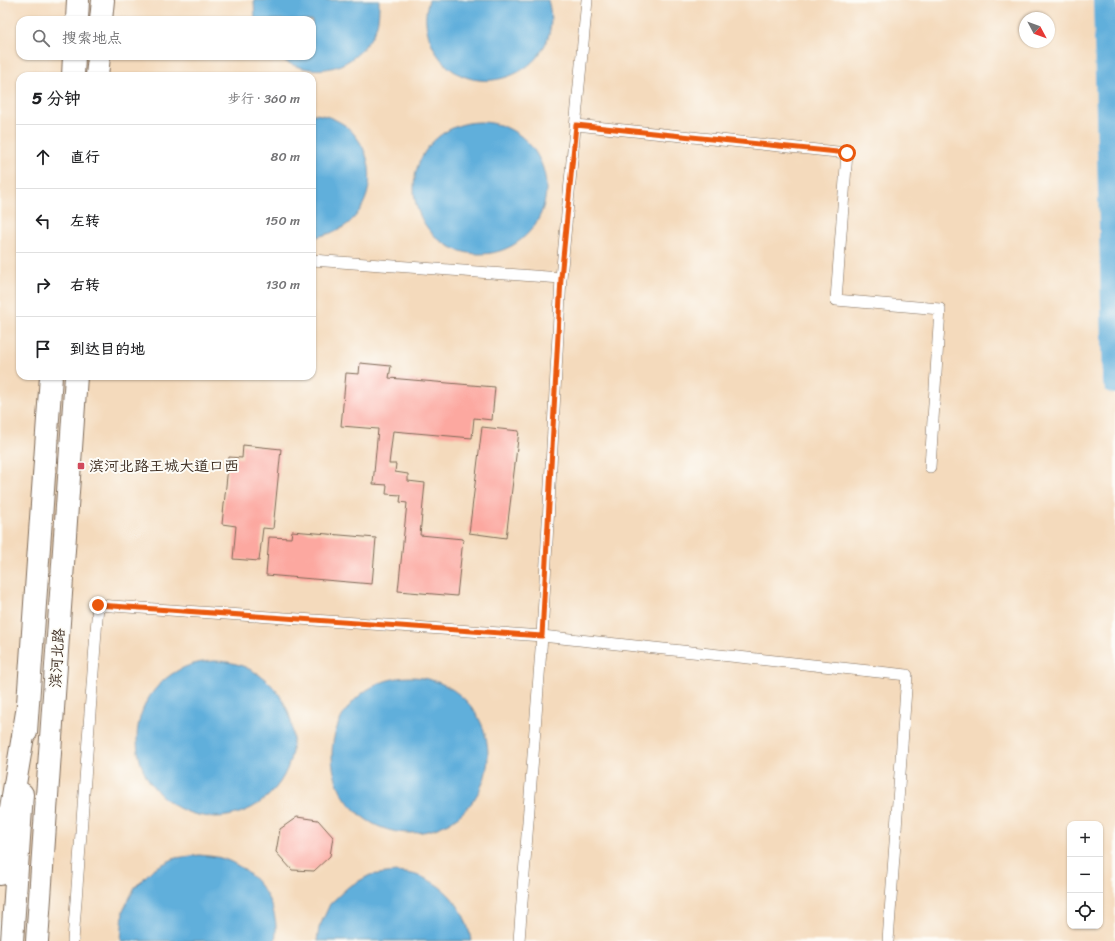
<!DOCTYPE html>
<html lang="zh">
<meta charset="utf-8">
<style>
:root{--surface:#fff;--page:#f6f6f6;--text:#202124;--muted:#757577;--line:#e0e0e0}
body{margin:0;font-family:Sriracha,"LXGW WenKai TC",sans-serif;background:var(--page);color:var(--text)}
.controls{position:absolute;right:12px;bottom:12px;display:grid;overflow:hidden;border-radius:8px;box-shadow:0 1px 3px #0004}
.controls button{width:36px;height:36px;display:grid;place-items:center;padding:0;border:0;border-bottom:1px solid var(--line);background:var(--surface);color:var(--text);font:20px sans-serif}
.compass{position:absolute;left:1019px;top:12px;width:36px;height:36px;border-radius:50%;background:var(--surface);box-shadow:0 1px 3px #0004;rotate:131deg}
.stop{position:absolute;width:12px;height:12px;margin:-9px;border:3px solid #ea580c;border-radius:50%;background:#fff}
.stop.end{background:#ea580c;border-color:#fff;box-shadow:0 1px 4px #0008}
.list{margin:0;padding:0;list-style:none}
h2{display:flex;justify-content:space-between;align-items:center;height:52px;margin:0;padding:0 16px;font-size:17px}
h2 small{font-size:13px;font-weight:400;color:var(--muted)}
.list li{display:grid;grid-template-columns:26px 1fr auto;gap:12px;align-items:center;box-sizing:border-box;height:64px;padding:0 16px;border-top:1px solid var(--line)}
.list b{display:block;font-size:15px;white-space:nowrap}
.list em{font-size:13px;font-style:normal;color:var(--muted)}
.icon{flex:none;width:22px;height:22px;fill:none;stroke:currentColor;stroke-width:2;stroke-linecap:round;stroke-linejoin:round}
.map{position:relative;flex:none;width:1115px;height:941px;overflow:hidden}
.search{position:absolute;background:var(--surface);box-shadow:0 1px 3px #0004;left:16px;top:16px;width:300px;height:44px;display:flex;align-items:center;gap:10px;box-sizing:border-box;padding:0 14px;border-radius:12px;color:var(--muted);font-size:15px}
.panel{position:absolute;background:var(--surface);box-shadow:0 1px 3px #0004;left:16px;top:72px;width:300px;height:308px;border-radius:12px}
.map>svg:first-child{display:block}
</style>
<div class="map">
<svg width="1115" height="941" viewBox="0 0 1115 941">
<rect width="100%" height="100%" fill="#fdfcf7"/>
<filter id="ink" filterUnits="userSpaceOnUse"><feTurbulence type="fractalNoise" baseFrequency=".025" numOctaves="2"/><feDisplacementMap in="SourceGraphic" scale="8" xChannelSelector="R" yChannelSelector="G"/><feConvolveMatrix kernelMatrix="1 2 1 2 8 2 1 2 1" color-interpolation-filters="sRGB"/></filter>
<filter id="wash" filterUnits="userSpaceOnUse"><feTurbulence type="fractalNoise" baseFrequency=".012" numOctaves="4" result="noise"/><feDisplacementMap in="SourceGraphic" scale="16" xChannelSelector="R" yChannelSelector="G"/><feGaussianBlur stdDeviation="0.9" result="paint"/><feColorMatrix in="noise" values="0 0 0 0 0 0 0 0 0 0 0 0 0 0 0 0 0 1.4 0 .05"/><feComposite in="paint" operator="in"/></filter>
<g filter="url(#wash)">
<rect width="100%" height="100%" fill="#f4dabc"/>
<g fill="#61afdb" stroke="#4e6c7c">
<path d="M 254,0 L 379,0 C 379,6 379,13 378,19 C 377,29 371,39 365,46 C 342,75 305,76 276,56 L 312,56 L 312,20 L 255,20 Z"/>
<path d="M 429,0 L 548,0 C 570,76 459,114 431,42 C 425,28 424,14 429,0 Z"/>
<path d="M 312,114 C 324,114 336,119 346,126 C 376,151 378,197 349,223 C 338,232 325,235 312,238 Z"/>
<circle cx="480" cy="188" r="66"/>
<circle cx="215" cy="739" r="78"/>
<circle cx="410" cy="755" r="78"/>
<path d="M 199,855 C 207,856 216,856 224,859 C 256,870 282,907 275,941 L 121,941 L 123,911 L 135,887 L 153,869 L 175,858 Z"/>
<path d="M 395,872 C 403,873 412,873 419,876 C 448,886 467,912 471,941 L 317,941 L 319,928 L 330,904 L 348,887 L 370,875 Z"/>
</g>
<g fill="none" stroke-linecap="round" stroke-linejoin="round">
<path stroke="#61afdb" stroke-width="24" d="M 1105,0 L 1115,382"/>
</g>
<g id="blocks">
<g fill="#fca8a0">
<path d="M 360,363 L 391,366 L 389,378 L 495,387 L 492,420 L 474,418 L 472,438 L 393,431 L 389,464 L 396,464 L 395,472 L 408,474 L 408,481 L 425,483 L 420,535 L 463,539 L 457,596 L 398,591 L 407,503 L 400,502 L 401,495 L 386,494 L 387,485 L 373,484 L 378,429 L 341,426 L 346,373 L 359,374 Z"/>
<path d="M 482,427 L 519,431 L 506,538 L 469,533 Z"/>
<path d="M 243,445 L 281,449 L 273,529 L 263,528 L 259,561 L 233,559 L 236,526 L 222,524 L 229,457 L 242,458 Z"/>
<path d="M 292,531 L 376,538 L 372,584 L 266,575 L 269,537 L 291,538 Z"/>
<path d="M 297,817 L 318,820 L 333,837 L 330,856 L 314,871 L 292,870 L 276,852 L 280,829 Z"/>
</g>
</g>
</g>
<g filter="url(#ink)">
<use href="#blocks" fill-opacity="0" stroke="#7c6855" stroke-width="1"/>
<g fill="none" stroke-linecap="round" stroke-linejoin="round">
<defs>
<g id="lane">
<path d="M 576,125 L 847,153 L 836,300 L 940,309 L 930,467"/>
<path d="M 312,260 L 561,278"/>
<path d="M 73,941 L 98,605 L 542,636 L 907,675 L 888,941"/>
<path d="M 519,941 L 542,636 L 561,278 L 587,0"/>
</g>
<g id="secondary">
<path d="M 77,20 L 78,0"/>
<path d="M 101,20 L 103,0"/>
<path d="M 73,76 L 74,56"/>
<path d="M 97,76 L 99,56"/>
<path d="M 26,732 L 51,376"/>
<path d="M 12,941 L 22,794"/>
<path d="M 37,941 L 76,376"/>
</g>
<path id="primary" d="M 0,874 L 27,712"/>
</defs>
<use href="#lane" stroke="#7c6855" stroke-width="12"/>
<use href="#secondary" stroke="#7c6855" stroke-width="24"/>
<use href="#primary" stroke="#7c6855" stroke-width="24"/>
<use href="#lane" stroke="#fff" stroke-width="11"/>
<use href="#secondary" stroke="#fff" stroke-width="22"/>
<use href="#primary" stroke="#fff" stroke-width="22"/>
</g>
</g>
<g fill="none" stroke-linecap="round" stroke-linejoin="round" filter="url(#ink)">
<path stroke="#ea580c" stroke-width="5" d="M 98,605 L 542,636 L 561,278 L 576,125 L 847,153"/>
</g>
<rect fill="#d1495b" stroke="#fdfcf7" stroke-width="1.5" x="77" y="462" width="8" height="8" rx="2"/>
<g text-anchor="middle" stroke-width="4" stroke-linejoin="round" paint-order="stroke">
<g font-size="15" fill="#3b2a1e" stroke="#fdfcf7" text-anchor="start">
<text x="89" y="471">滨河北路王城大道口西</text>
</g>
<g font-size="15" fill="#3b2a1e" stroke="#fdfcf7">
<text transform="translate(57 658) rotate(-86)" y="5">滨河北路</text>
</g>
</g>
</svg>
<div class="controls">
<button>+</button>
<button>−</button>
<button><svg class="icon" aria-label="locate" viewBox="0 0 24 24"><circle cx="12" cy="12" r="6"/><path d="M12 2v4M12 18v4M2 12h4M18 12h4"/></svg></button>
</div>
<svg class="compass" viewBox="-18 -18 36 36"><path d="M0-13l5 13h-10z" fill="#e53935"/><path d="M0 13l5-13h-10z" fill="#757577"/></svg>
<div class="stop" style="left:847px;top:153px"></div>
<div class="stop end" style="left:98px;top:605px"></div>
<div class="search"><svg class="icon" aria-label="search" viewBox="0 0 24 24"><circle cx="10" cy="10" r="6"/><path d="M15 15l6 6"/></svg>搜索地点</div>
<section class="panel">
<h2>5 分钟<small>步行 · 360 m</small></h2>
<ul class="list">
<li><svg class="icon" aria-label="ahead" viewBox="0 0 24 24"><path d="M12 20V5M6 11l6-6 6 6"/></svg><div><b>直行</b></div><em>80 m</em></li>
<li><svg class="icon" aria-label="left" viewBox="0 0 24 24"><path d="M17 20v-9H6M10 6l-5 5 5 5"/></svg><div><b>左转</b></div><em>150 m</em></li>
<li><svg class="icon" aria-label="right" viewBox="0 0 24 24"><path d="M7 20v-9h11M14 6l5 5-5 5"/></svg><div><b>右转</b></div><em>130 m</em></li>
<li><svg class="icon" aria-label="arrive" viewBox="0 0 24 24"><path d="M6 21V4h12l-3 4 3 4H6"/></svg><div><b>到达目的地</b></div></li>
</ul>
</section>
</div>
